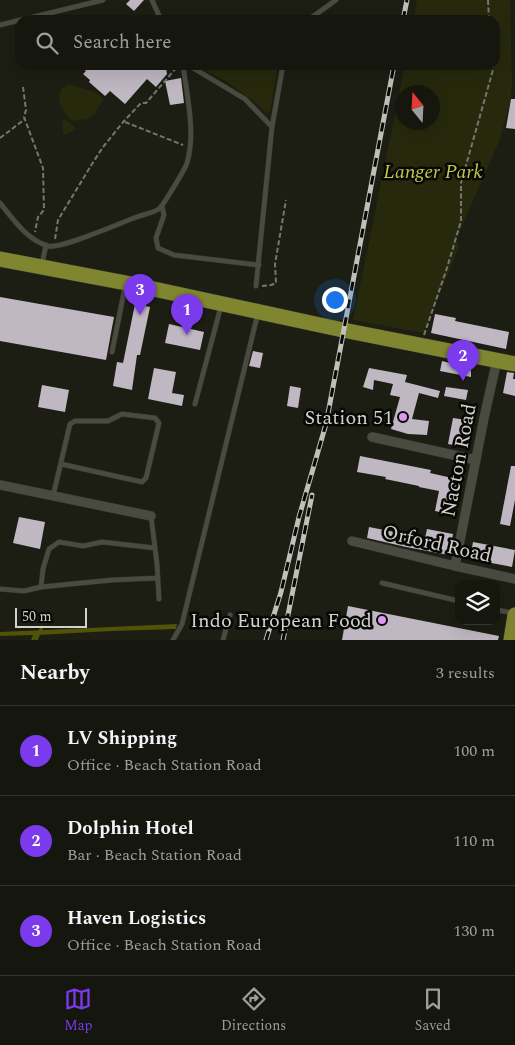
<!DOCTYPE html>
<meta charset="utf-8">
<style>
:root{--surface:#15160e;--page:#22231c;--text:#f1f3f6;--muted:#9d9f9e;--line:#34352e;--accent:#7c3aed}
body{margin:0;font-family:Spectral,serif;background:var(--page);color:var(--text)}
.controls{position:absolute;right:15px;bottom:15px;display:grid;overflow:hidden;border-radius:10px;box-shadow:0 5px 20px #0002}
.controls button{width:45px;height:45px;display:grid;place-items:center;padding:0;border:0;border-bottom:1px solid var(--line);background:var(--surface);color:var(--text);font:25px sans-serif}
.compass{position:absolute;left:395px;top:85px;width:45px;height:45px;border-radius:50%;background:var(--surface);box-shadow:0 5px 20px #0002;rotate:342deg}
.scale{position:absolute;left:15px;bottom:12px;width:72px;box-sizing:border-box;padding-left:5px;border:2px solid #d1d2cc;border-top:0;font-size:14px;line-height:18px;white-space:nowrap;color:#d1d2cc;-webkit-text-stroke:4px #070704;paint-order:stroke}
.you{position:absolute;left:334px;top:299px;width:18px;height:18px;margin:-12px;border:4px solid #fff;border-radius:50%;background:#1a73e8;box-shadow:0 0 0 8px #1a73e833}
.badge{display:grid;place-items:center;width:32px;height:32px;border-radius:50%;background:var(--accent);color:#fff;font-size:16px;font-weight:700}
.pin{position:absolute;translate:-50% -41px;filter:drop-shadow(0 1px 2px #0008)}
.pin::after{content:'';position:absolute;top:26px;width:18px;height:15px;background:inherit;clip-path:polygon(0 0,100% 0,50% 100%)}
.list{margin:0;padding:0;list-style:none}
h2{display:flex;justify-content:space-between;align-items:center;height:65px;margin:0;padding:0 20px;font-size:21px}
h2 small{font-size:16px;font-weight:400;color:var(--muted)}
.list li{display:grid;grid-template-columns:32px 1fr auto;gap:15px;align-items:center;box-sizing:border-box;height:90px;padding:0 20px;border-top:1px solid var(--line)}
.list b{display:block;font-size:19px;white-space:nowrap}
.list p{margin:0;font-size:16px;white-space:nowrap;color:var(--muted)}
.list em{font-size:16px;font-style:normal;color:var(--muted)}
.icon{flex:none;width:28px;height:28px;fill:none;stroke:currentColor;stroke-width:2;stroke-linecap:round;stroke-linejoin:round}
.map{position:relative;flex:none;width:515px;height:640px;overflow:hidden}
.search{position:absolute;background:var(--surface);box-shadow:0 5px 20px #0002;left:15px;right:15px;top:15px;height:55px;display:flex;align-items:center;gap:12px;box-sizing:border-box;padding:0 18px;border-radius:15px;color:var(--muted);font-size:19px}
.sheet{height:335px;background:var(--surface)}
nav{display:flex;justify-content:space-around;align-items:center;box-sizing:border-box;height:70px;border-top:1px solid var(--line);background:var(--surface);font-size:14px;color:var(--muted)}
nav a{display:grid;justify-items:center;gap:2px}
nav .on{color:var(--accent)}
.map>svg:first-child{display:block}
</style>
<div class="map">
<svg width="515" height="640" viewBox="0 0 515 640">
<rect width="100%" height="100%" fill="#1c1d13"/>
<g fill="#27290d" fill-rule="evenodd">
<path d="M 417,0 L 510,0 L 512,85 L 510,102 L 500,139 L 456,240 L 459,247 L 424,333 L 353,320 L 405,65 L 495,65 L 495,20 L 413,20 ZM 432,92 L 432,122 L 402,122 L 402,92 Z"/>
<path d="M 195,65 L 278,65 L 270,112 L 266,113 L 254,101 L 225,81 Z"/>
<path d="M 68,84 L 96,92 L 104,100 L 97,109 L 96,113 L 87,119 L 72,121 C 65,114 55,101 61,90 C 63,88 66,86 68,84 Z"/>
<path d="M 65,119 L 74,126 L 76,130 L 64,135 C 62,130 64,126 61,121 Z"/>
</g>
<path fill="#505407" d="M 177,624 L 176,629 L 112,631 L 37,635 L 34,640 L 31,640 L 33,635 L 0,636 L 0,632 Z"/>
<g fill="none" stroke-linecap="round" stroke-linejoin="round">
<path stroke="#505407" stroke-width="3" d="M 36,640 L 42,627"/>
</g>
<g fill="#bfb7c2">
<path d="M 130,0 L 144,0 L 134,11 L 126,4 Z"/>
<path d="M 79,65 L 163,65 L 166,68 L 167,74 L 156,87 L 147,79 L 125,104 L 110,91 L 105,96 L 89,82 L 90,80 L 83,74 L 86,71 Z"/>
<path d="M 181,78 L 184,103 L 170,105 L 165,81 Z"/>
<path d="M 511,99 L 515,99 L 515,129 L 506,128 Z"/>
<path d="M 0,297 L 114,317 L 106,360 L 0,341 Z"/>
<path d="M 135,304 L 150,307 L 140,355 L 137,355 L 132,390 L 113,386 L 117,362 L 123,363 Z"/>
<path d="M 435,314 L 456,318 L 455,321 L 509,332 L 506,349 L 431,333 Z"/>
<path d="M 169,324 L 204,332 L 200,350 L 165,343 Z"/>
<path d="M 253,351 L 263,353 L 260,368 L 249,366 Z"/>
<path d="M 442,361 L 470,368 L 471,371 L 471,377 L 440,371 Z"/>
<path d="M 154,368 L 176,372 L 172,393 L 184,395 L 182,406 L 148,399 Z"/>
<path d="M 369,368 L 407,375 L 405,382 L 440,391 L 438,398 L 419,393 L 412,419 L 429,421 L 427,435 L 408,434 L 391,429 L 400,397 L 390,395 L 393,384 L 374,380 L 373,390 L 363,387 Z"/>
<path d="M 507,372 L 514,373 L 513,379 L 515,379 L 515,396 L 503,393 Z"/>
<path d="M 42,385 L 69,390 L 65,412 L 38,407 Z"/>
<path d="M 290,386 L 301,388 L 298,408 L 287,406 Z"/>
<path d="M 446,387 L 468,390 L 466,400 L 444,396 Z"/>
<path d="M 453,418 L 466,420 L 465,434 L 468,435 L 465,447 L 448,444 Z"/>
<path d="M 360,456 L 431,470 L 430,473 L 461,480 L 454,515 L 435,511 L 439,491 L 419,487 L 419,486 L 385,479 L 386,477 L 357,472 Z"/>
<path d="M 511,466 L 515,466 L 515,500 L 510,526 L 500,524 Z"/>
<path d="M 19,517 L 45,522 L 40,549 L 13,543 Z"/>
<path d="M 369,527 L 425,538 L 427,529 L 453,534 L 449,555 L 406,547 L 367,538 Z"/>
<path d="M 473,542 L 515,550 L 512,567 L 470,559 Z"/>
<path d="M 348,606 L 499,636 L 498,640 L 342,640 Z"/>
</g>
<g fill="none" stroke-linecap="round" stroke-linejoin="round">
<defs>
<g id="lane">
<path d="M 152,0 L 161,20"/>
<path d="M 21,20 L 103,0"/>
<path d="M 308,20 L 336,0"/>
<path d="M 0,25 L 20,20"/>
<path d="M 188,65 L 245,99 L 272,127"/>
<path d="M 0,203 C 13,219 27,240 48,246 C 61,249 118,224 134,218 C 141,215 153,213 159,209 C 163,206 185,169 187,163 C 196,132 187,97 183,65"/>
<path d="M 162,206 L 164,215 L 156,238 L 158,248 L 174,255 L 259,265"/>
<path d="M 42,264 L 46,245"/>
<path d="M 256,286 L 272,127 L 283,65"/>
<path d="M 112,352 L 125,287"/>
<path d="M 195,404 L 221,306"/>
<path d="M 53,496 L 70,424 L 75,421 L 108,421 L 122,414 L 155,418 L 159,423 L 146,478 L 142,482 L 61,464"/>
<path d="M 151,516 L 157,564 L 159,599"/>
<path d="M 382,583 L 459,601"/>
<path d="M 41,587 L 112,580 L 158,578"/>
<path d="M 0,589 L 24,591 L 41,587 L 43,569 L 49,549 L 59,542 L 83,546 L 102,542 L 155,548"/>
<path d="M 496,610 L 514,613"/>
<path d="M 173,640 L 182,624 L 258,313"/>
<path d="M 223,640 L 230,615"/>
</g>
<g id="street">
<path d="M 372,437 L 476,460"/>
<path d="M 0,485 L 151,516"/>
<path d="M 352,541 L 455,566 L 515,579"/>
<path d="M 455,566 L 484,418 L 497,360"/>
</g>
<g id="primary">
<path d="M 0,259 L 126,283 L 343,330 L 515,364"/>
<path d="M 511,640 L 515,615"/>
</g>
</defs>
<use href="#lane" stroke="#373832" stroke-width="5.5"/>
<use href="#street" stroke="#373832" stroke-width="10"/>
<use href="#primary" stroke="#373832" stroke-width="16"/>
<g stroke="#75766e" stroke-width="2" stroke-dasharray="5 2.5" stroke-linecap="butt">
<path d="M 488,0 L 489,20"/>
<path d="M 23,87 L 26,110 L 24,117 L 43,168 L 44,210 L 38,217 L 35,232"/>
<path d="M 125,122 L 183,145"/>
<path d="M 0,138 L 25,119"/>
<path d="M 55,239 L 58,220 L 92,164 L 103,147 L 124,121 L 141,103 L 146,103 L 177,67"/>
<path d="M 262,286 L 271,285 L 276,283 L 275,264 L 286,200"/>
<path d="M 424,335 L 447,268 L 461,221 L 461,183 L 493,70 L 492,65"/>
</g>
<use href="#lane" stroke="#4a4b40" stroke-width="4.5"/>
<use href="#street" stroke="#4a4b40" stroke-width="9"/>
<use href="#primary" stroke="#808530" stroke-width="15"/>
<defs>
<g id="rail">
<path d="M 403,20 L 407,0"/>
<path d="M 266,640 L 281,592 L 299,517 L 326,424 L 394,65"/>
<path d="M 283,640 L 312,495"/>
</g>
</defs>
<use href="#rail" stroke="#bfc0b9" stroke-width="5"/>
<use href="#rail" stroke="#070704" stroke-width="3" stroke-dasharray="9" stroke-linecap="butt"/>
</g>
<g fill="#de98f2" stroke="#070704" stroke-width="2">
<circle cx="403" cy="417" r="5"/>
<circle cx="382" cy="620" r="5"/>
</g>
<g text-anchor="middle" stroke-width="5" stroke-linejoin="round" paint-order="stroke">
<g font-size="20" font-style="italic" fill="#c0c84e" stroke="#070704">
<text x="433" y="178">Langer Park</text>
</g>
<g font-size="20" fill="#d1d2cc" stroke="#070704" text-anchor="end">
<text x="393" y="424">Station 51</text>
<text x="372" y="627">Indo European Food</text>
</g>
<g font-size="20" fill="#d1d2cc" stroke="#070704">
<text transform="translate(458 460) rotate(-79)" y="7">Nacton Road</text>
<text transform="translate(437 543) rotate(13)" y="7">Orford Road</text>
</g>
</g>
</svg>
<div class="controls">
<button><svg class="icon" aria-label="layers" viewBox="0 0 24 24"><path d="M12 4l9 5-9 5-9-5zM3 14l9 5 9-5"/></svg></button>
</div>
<svg class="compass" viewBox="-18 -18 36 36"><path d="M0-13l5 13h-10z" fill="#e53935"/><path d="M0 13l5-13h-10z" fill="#9d9f9e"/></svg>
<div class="scale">50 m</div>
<div class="you"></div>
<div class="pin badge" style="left:187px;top:335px">1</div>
<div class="pin badge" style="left:463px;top:381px">2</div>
<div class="pin badge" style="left:140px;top:315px">3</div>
<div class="search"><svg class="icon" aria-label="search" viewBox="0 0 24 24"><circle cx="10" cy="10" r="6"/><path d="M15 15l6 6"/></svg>Search here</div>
</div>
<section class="sheet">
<h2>Nearby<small>3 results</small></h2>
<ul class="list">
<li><span class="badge">1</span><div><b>LV Shipping</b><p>Office · Beach Station Road</p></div><em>100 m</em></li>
<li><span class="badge">2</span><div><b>Dolphin Hotel</b><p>Bar · Beach Station Road</p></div><em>110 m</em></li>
<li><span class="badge">3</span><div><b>Haven Logistics</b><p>Office · Beach Station Road</p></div><em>130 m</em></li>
</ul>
</section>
<nav>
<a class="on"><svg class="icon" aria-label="map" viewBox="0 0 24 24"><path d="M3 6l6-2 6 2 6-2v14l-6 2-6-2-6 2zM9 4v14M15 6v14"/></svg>Map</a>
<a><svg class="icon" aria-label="directions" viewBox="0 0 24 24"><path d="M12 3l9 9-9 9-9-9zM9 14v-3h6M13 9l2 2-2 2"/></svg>Directions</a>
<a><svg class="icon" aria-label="saved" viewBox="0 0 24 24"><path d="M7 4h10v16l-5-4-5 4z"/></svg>Saved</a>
</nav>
